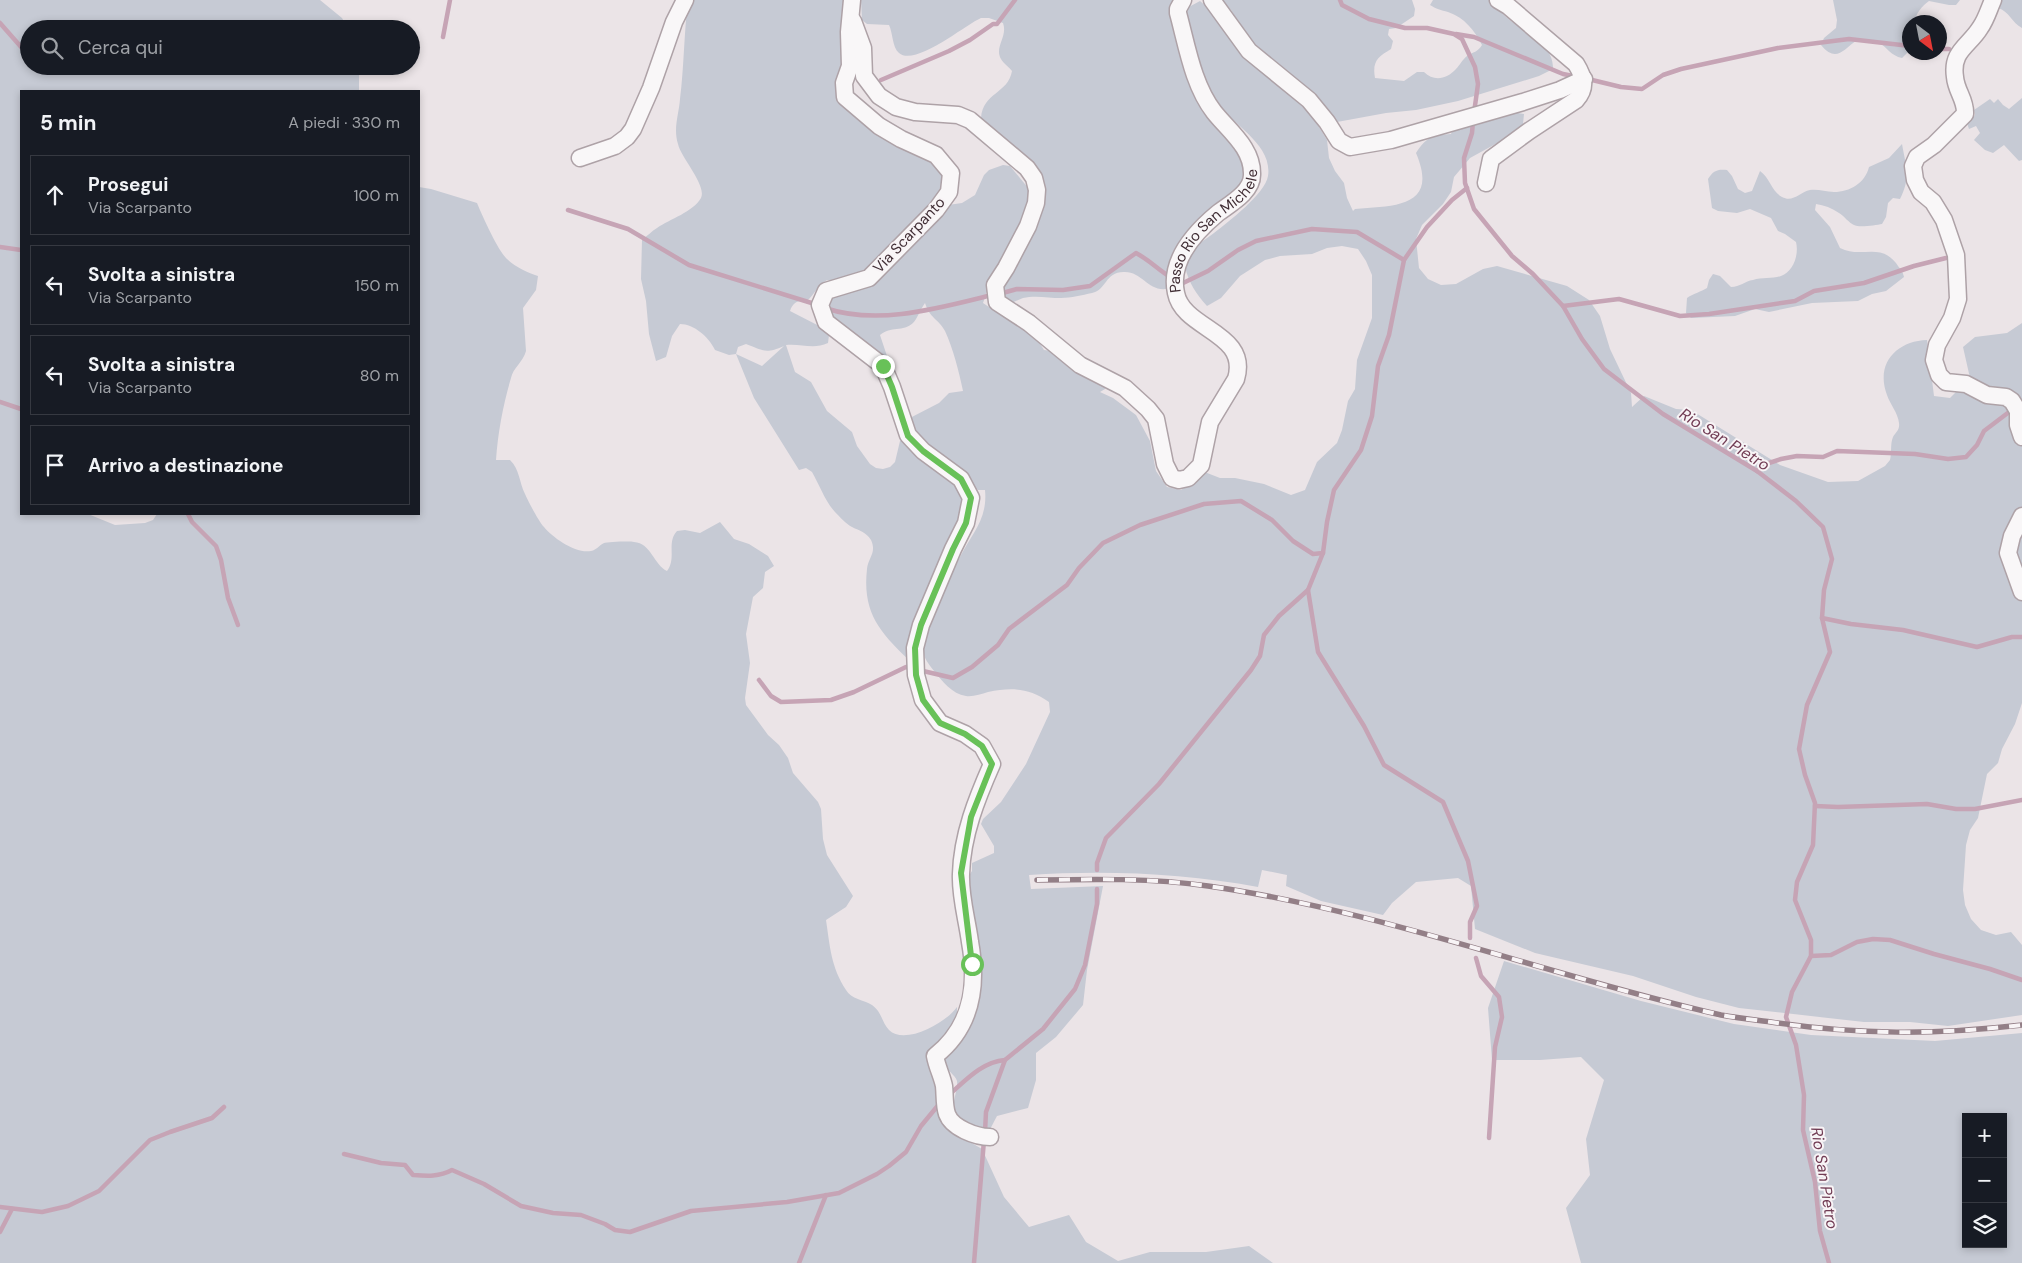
<!DOCTYPE html>
<html lang="it">
<meta charset="utf-8">
<style>
:root{--surface:#171b24;--page:#242831;--text:#f1f3f6;--muted:#9ea1a6;--line:#363941}
body{margin:0;font-family:"DM Sans",sans-serif;background:var(--page);color:var(--text)}
.controls{position:absolute;right:15px;bottom:15px;display:grid;overflow:hidden;border-radius:0px;box-shadow:0 2px 8px #0003}
.controls button{width:45px;height:45px;display:grid;place-items:center;padding:0;border:0;border-bottom:1px solid var(--line);background:var(--surface);color:var(--text);font:25px sans-serif}
.compass{position:absolute;left:1902px;top:15px;width:45px;height:45px;border-radius:50%;background:var(--surface);box-shadow:0 2px 8px #0003;rotate:148deg}
.stop{position:absolute;width:15px;height:15px;margin:-11px;border:4px solid #68c158;border-radius:50%;background:#fff}
.stop.end{background:#68c158;border-color:#fff;box-shadow:0 1px 5px #0008}
.list{margin:0;padding:0;list-style:none}
h2{display:flex;justify-content:space-between;align-items:center;height:65px;margin:0;padding:0 20px;font-size:21px}
h2 small{font-size:16px;font-weight:400;color:var(--muted)}
.list li{display:grid;grid-template-columns:32px 1fr auto;gap:15px;align-items:center;box-sizing:border-box;height:80px;margin:0 10px 10px;padding:0 10px;border:1px solid var(--line);border-radius:0px}
.list b{display:block;font-size:19px;white-space:nowrap}
.list p{margin:0;font-size:16px;white-space:nowrap;color:var(--muted)}
.list em{font-size:16px;font-style:normal;color:var(--muted)}
.icon{flex:none;width:28px;height:28px;fill:none;stroke:currentColor;stroke-width:2;stroke-linecap:round;stroke-linejoin:round}
.map{position:relative;flex:none;width:2022px;height:1263px;overflow:hidden}
.search{position:absolute;background:var(--surface);box-shadow:0 2px 8px #0003;left:20px;top:20px;width:400px;height:55px;display:flex;align-items:center;gap:12px;box-sizing:border-box;padding:0 18px;border-radius:28px;color:var(--muted);font-size:19px}
.panel{position:absolute;background:var(--surface);box-shadow:0 2px 8px #0003;left:20px;top:90px;width:400px;height:425px;border-radius:0px}
.map>svg:first-child{display:block}
</style>
<div class="map">
<svg width="2022" height="1263" viewBox="0 0 2022 1263">
<rect width="100%" height="100%" fill="#ebe4e7"/>
<g fill="#c6cad4" fill-rule="evenodd">
<path d="M 0,0 L 320,0 L 342,18 L 348,29 L 29,29 L 29,66 L 359,66 L 359,91 L 21,91 L 21,514 L 88,514 L 115,525 L 145,523 L 153,520 L 157,514 L 419,514 L 419,187 L 431,189 L 477,203 C 482,215 498,251 507,259 C 514,266 528,273 538,276 L 536,290 L 523,308 L 526,351 C 523,362 513,368 511,378 C 503,405 498,432 496,460 L 510,460 C 520,470 519,482 525,494 C 528,501 539,522 544,527 C 553,538 576,554 591,551 C 597,550 599,545 604,543 C 607,542 630,541 634,542 C 651,543 654,565 667,571 C 677,558 666,543 677,531 L 685,530 L 700,533 L 720,522 L 734,539 L 749,544 L 768,556 L 774,566 L 765,572 L 763,588 L 753,597 L 746,634 L 750,663 L 745,698 L 746,705 L 768,735 L 779,745 L 788,758 L 793,773 L 818,802 L 821,809 L 823,839 L 827,855 L 853,896 L 846,907 L 826,920 C 830,947 831,967 846,990 C 851,999 864,1000 872,1005 C 882,1012 882,1023 889,1030 C 905,1046 947,1022 957,1007 L 957,1027 L 936,1047 L 958,1135 L 982,1149 L 1004,1197 L 1029,1227 L 1069,1215 L 1086,1242 L 1118,1261 L 1150,1252 L 1206,1252 L 1249,1246 L 1273,1263 L 0,1263 Z"/>
<path d="M 688,0 L 845,0 L 841,18 L 844,65 L 837,88 L 937,166 L 945,183 L 944,191 L 871,269 L 833,281 L 827,280 C 817,286 815,294 807,301 C 798,300 793,302 790,311 L 825,329 L 829,335 L 828,343 C 813,350 800,343 786,345 L 795,372 L 811,382 L 827,411 L 852,432 L 857,446 L 870,464 L 876,468 L 883,469 L 890,467 L 895,462 L 900,441 L 906,440 L 952,476 L 967,507 L 911,662 C 881,633 862,614 867,569 C 868,558 877,553 871,540 C 866,532 860,531 852,527 C 846,524 840,517 835,512 C 825,501 819,484 812,472 L 806,468 L 799,470 L 754,398 L 736,354 L 729,355 L 715,350 C 709,337 694,324 680,324 L 672,336 L 666,357 L 656,361 L 649,334 L 646,301 L 641,279 L 642,240 C 647,236 652,231 657,228 C 670,219 693,212 701,198 C 707,185 681,158 678,144 C 673,128 679,114 680,99 C 684,66 684,33 688,0 ZM 746,344 C 765,351 765,354 784,346 L 762,366 L 736,354 L 738,347 Z"/>
<path d="M 861,0 L 1175,0 L 1173,26 L 1240,150 L 1246,182 L 1169,283 L 1166,289 C 1148,291 1142,272 1125,272 C 1105,271 1107,290 1092,293 C 1082,295 1071,298 1061,298 C 1049,298 1035,295 1023,298 C 1018,300 1014,302 1009,304 L 998,290 L 1041,204 L 1006,142 L 981,118 C 983,92 1008,94 1012,71 C 1009,67 1003,63 1001,59 C 994,47 1008,37 1003,23 L 989,18 L 981,18 C 965,25 915,67 899,53 C 892,47 893,33 889,25 L 867,24 L 862,20 Z"/>
<path d="M 1220,0 L 1412,0 L 1415,9 L 1414,16 L 1396,28 L 1389,29 L 1388,35 L 1393,41 L 1391,49 C 1378,57 1372,61 1375,78 L 1404,81 L 1417,72 L 1424,72 C 1434,82 1447,79 1456,69 C 1460,65 1462,60 1467,56 C 1473,52 1478,52 1482,45 C 1474,30 1465,18 1448,12 C 1441,10 1436,9 1430,5 L 1433,0 L 1489,0 C 1496,5 1499,11 1505,16 C 1521,31 1554,42 1553,69 L 1539,76 L 1458,101 L 1416,110 L 1386,113 L 1337,122 L 1330,118 L 1261,57 L 1231,10 Z"/>
<path d="M 1833,0 L 1960,0 L 1956,5 L 1949,5 L 1929,1 C 1922,6 1915,14 1915,22 L 1910,22 L 1909,51 L 1902,58 C 1891,56 1887,47 1878,42 C 1872,40 1863,40 1857,40 C 1843,50 1836,63 1821,45 L 1824,38 L 1836,28 L 1837,20 Z"/>
<path d="M 1995,0 L 2022,0 L 2022,28 C 2012,23 2009,11 1998,8 Z"/>
<path d="M 1200,1 L 1215,14 L 1240,52 L 1310,112 L 1327,140 L 1329,158 L 1335,171 L 1344,183 L 1347,198 L 1353,211 L 1355,209 C 1396,206 1439,207 1416,153 C 1426,137 1433,135 1451,134 L 1455,122 L 1512,112 L 1524,114 L 1523,124 L 1510,136 L 1470,158 L 1454,177 L 1451,192 L 1443,204 L 1422,225 L 1416,239 L 1419,268 L 1428,279 L 1441,285 L 1456,284 L 1483,269 L 1497,266 L 1567,286 L 1589,300 L 1600,316 L 1610,349 L 1631,393 L 1632,407 L 1644,396 L 1676,409 L 1691,410 L 1780,465 L 1828,482 L 1858,481 L 1885,466 L 1890,460 C 1892,453 1890,444 1893,437 C 1896,432 1900,430 1899,423 C 1898,413 1890,404 1887,395 C 1875,363 1897,341 1927,340 L 1934,396 L 1950,398 L 1970,378 L 1963,347 L 1975,337 L 2007,333 L 2022,323 L 2022,703 L 2015,724 L 2002,749 L 1998,763 L 1987,774 L 1978,818 L 1970,830 L 1966,845 L 1963,890 L 1965,905 L 1971,919 L 1981,930 L 1996,935 L 2011,932 L 2022,945 L 2022,1015 L 1948,1026 L 1910,1022 L 1864,1022 L 1739,1008 L 1696,997 L 1633,976 L 1535,953 L 1475,929 L 1471,886 L 1458,878 L 1416,882 L 1392,903 L 1383,915 L 1321,901 L 1286,886 L 1287,875 L 1262,870 L 1258,887 C 1184,873 1104,870 1029,875 L 1031,889 L 1103,886 L 1087,970 L 1083,1005 L 1056,1037 L 1036,1053 L 1036,1080 L 1028,1108 L 997,1116 L 987,1135 C 971,1129 951,1122 954,1101 C 955,1095 958,1087 957,1081 C 955,1075 948,1071 944,1065 L 944,1058 L 964,1033 L 968,877 L 972,871 L 972,863 L 994,853 L 994,846 L 981,824 L 983,819 L 1001,802 L 1026,764 L 1050,712 L 1049,702 C 1029,688 1012,687 988,692 C 981,694 973,697 966,696 C 952,694 942,681 934,671 C 928,663 922,657 924,647 C 929,617 945,587 959,559 C 971,534 988,520 985,490 L 978,490 L 920,445 L 908,419 L 939,403 L 949,393 L 963,391 C 959,372 953,348 945,331 C 938,318 930,319 925,303 C 921,308 917,319 913,323 C 903,332 891,326 880,335 L 887,356 L 880,359 L 830,322 L 825,303 L 830,297 L 836,295 L 948,205 L 962,203 L 975,195 L 984,175 L 989,170 L 1003,165 L 1010,166 L 1029,189 L 1029,210 L 988,288 L 983,303 C 991,308 999,315 1007,319 C 1022,328 1035,334 1044,350 L 1052,351 L 1106,385 L 1105,389 L 1100,392 L 1113,398 L 1136,415 L 1150,441 L 1156,471 L 1167,487 L 1181,490 L 1194,481 L 1202,471 L 1220,478 L 1235,478 L 1264,484 L 1291,495 L 1305,490 L 1317,462 L 1337,443 L 1342,430 L 1348,401 L 1355,389 L 1357,360 L 1372,318 L 1372,275 L 1366,261 L 1358,249 L 1342,246 L 1327,248 L 1312,254 L 1280,256 L 1265,260 L 1240,276 L 1221,298 L 1207,306 C 1196,294 1189,283 1185,267 C 1188,261 1191,253 1196,247 C 1200,242 1208,238 1214,233 C 1228,222 1265,194 1268,176 C 1273,144 1232,125 1216,101 C 1203,82 1185,30 1187,8 Z"/>
<path d="M 2022,98 L 2022,160 L 2019,161 L 2004,145 L 1993,153 L 1985,150 L 1974,140 L 1980,133 L 1976,126 L 1969,129 L 1967,123 L 1975,115 L 1974,110 L 1990,99 L 1994,103 L 1998,99 L 2003,105 L 2009,109 Z"/>
<path d="M 1902,144 C 1906,167 1911,177 1900,199 L 1893,198 L 1888,203 L 1886,217 L 1882,224 C 1876,225 1859,228 1854,225 C 1849,223 1844,216 1839,213 C 1832,208 1824,205 1816,204 L 1815,210 L 1830,227 L 1840,248 C 1861,259 1879,242 1896,263 C 1899,268 1903,271 1904,277 L 1886,291 L 1872,294 L 1858,301 L 1812,303 L 1769,312 L 1755,309 L 1735,316 L 1691,318 L 1686,313 L 1687,298 C 1694,293 1701,292 1707,288 L 1709,280 L 1713,274 L 1720,276 L 1731,287 C 1740,287 1745,281 1753,280 C 1762,277 1773,279 1781,276 C 1794,271 1799,254 1796,242 L 1785,234 L 1778,231 L 1771,218 L 1750,209 L 1737,213 L 1718,211 L 1712,208 L 1708,179 C 1713,171 1717,169 1727,170 L 1732,176 L 1738,189 L 1745,193 L 1752,191 L 1760,171 C 1770,178 1772,192 1782,197 C 1793,203 1800,192 1810,190 C 1819,189 1825,192 1834,192 C 1850,192 1865,183 1869,167 L 1889,158 Z"/>
<path d="M 1504,961 L 1641,1001 L 1734,1024 L 1811,1035 L 1935,1041 L 2022,1033 L 2022,1263 L 1581,1263 L 1566,1208 L 1590,1175 L 1586,1139 L 1604,1080 L 1581,1057 L 1540,1060 L 1492,1060 L 1488,1008 ZM 1966,1117 L 2003,1117 L 2003,1244 L 1966,1244 Z"/>
</g>
<g fill="none" stroke-linecap="round" stroke-linejoin="round">
<g stroke="#c6a4b5" stroke-width="4.5">
<path d="M 1340,0 L 1342,5 L 1369,19 L 1405,28 L 1427,28 L 1454,34 L 1462,39 L 1475,67 L 1478,84 L 1474,113"/>
<path d="M 0,23 L 29,56"/>
<path d="M 1456,34 L 1474,37 L 1563,74 L 1578,77"/>
<path d="M 443,37 L 450,0"/>
<path d="M 1940,49 L 1949,49"/>
<path d="M 1588,79 L 1621,87 L 1642,89 L 1663,75 L 1681,69 L 1778,48 L 1849,39 L 1910,46"/>
<path d="M 881,80 L 949,51 L 970,40 L 993,24 L 997,24 L 1015,0"/>
<path d="M 1473,121 L 1472,133 L 1464,158 L 1465,183 L 1474,209 L 1512,256 L 1533,274 L 1563,306 L 1582,339 L 1604,369 L 1663,414 L 1757,471 L 1796,501 L 1823,527 L 1832,559 L 1824,590 L 1822,618 L 1830,652 L 1807,705 L 1799,749 L 1805,775 L 1815,803 L 1813,845 L 1797,882 L 1795,900 L 1811,940 L 1811,956 L 1792,992 L 1786,1017 L 1796,1045 L 1804,1095 L 1803,1130 L 1815,1182 L 1820,1231 L 1829,1263"/>
<path d="M 568,210 L 628,229 L 689,265 L 818,305"/>
<path d="M 0,247 L 21,250"/>
<path d="M 1179,282 L 1181,284 L 1208,271 L 1238,250 L 1256,241 L 1312,229 L 1357,232 L 1404,260"/>
<path d="M 999,294 L 1017,289 L 1063,290 L 1090,286 L 1136,253 C 1151,261 1158,270 1172,278"/>
<path d="M 1563,306 L 1619,299 L 1680,316 L 1709,314 L 1795,301 L 1814,291 L 1864,283 L 1914,266 L 1946,258"/>
<path d="M 825,308 C 878,326 939,308 992,295"/>
<path d="M 0,402 L 21,409"/>
<path d="M 1757,471 L 1766,464 L 1781,459 L 1797,456 L 1823,457 L 1837,451 L 1915,454 L 1948,459 L 1966,457 L 1977,445 L 1984,431 L 2013,409"/>
<path d="M 188,514 L 192,522 L 216,546 L 221,560 L 228,598 L 238,625"/>
<path d="M 1308,590 L 1318,652 L 1364,726 L 1384,765 L 1443,802 L 1468,861 L 1477,906 L 1470,922 L 1470,938"/>
<path d="M 1822,618 L 1851,624 L 1903,630 L 1977,647 L 2012,637 L 2022,637"/>
<path d="M 759,680 L 771,696 L 781,702 L 831,700 L 854,692 L 906,667 L 953,678 L 972,667 L 998,645 L 1009,629 L 1067,585 L 1079,568 L 1103,543 L 1140,525 L 1204,504 L 1241,501 L 1272,520 L 1293,541 L 1313,554 L 1323,553"/>
<path d="M 1815,806 L 1838,807 L 1927,804 L 1956,809 L 1975,809 L 2022,800"/>
<path d="M 1097,870 L 1097,863 L 1106,838 L 1159,784 L 1251,670 L 1260,656 L 1264,635 L 1279,616 L 1308,590 L 1323,553 L 1327,522 L 1334,490 L 1361,450 L 1372,416 L 1378,366 L 1389,335 L 1404,260 L 1427,227 L 1452,200 L 1467,188"/>
<path d="M 1811,956 L 1831,955 L 1857,942 L 1873,939 L 1890,940 L 1934,954 L 1990,969 L 2022,980"/>
<path d="M 1476,958 L 1481,976 L 1499,997 L 1502,1017 L 1495,1047 L 1489,1138"/>
<path d="M 950,1094 C 966,1080 982,1062 1005,1060"/>
<path d="M 985,1132 L 986,1112 L 1005,1060 L 1043,1029 L 1075,989 L 1085,965 L 1097,904 L 1097,889"/>
<path d="M 344,1154 L 381,1163 L 405,1165 L 413,1175 C 427,1176 439,1177 452,1170 L 484,1184 L 521,1206 L 553,1213 L 581,1215 L 605,1224 L 615,1230 L 630,1232 L 691,1211 L 787,1202 L 839,1193 L 877,1174 L 889,1166 L 906,1152 L 921,1126 L 940,1103"/>
<path d="M 0,1207 L 42,1212 L 68,1206 L 99,1191 L 150,1140 L 170,1132 L 212,1118 L 224,1107"/>
<path d="M 0,1232 L 12,1209"/>
<path d="M 799,1263 L 826,1195"/>
<path d="M 974,1263 L 984,1140"/>
</g>
<defs>
<g id="street">
<path d="M 852,0 L 849,32 L 850,66 L 844,83 L 845,97 L 879,126 L 901,139 L 936,155 L 951,173 L 949,192 L 936,210 L 869,278 L 826,291 L 820,305 L 826,322 L 883,366 L 892,387 L 908,435 L 923,451 L 961,479 L 971,498 L 966,523 L 953,549 L 921,625 L 915,648 L 916,675 L 923,700 L 940,723 L 965,734 L 982,746 L 992,764 C 977,798 962,835 961,874 C 960,897 967,919 970,942 C 978,986 972,1027 935,1056 C 937,1067 942,1076 944,1086 C 945,1095 944,1105 947,1114 C 952,1128 976,1137 990,1137"/>
<path d="M 1212,0 L 1249,51 L 1309,100 L 1327,122 L 1339,141 L 1350,147 L 1391,140 L 1523,102 L 1560,90 L 1584,79"/>
<path d="M 1993,0 C 1989,9 1986,20 1980,28 C 1969,46 1951,51 1955,77 C 1956,91 1966,100 1965,114 L 1934,145 L 1917,157 L 1913,166 L 1915,180 L 1921,192 L 1933,202 L 1944,220 L 1956,255 L 1958,299 L 1952,318 L 1937,345 L 1934,360 L 1939,375 L 1946,382 L 1966,384 L 1987,395 L 2006,397 L 2012,401 L 2018,411 L 2018,425 L 2022,437"/>
<path id="s1" d="M 853,21 L 863,48 L 864,76 L 879,96 L 896,107 L 915,112 L 958,115 L 970,120 L 1027,168 L 1034,178 L 1037,190 L 1036,203 L 1028,226 L 1006,268 L 995,285 L 997,302 L 1029,323 L 1080,365 L 1125,388 L 1148,409 L 1156,419 L 1165,464 L 1172,478 L 1179,480 L 1188,478 L 1201,465 L 1210,422 L 1236,379 C 1250,332 1183,330 1176,293 C 1169,261 1195,232 1218,213 C 1230,204 1252,192 1252,175 C 1253,148 1229,131 1214,112 C 1193,85 1187,46 1178,13 L 1178,9 L 1183,0"/>
<path d="M 580,158 L 615,146 L 627,137 L 633,129 L 651,88 L 674,22 L 685,0"/>
<path d="M 1486,183 L 1491,159 L 1529,131 L 1576,100 C 1587,88 1584,77 1576,64 L 1508,6 L 1498,0"/>
<path d="M 2022,516 L 2012,536 L 2008,553 L 2022,592"/>
</g>
</defs>
<use href="#street" stroke="#aea2a7" stroke-width="19"/>
<use href="#street" stroke="#f9f7f8" stroke-width="16"/>
<defs>
<path id="rail" d="M 1037,880 C 1094,879 1152,878 1208,886 C 1383,911 1549,976 1721,1015 C 1737,1018 1755,1020 1771,1022 C 1858,1035 1935,1035 2022,1025"/>
</defs>
<use href="#rail" stroke="#937f87" stroke-width="5.5"/>
<use href="#rail" stroke="#f8f4f6" stroke-width="4" stroke-dasharray="11" stroke-linecap="butt"/>
</g>
<g fill="none" stroke-linecap="round" stroke-linejoin="round">
<path stroke="#68c158" stroke-width="6" d="M 883,366 L 892,387 L 908,436 L 923,451 L 961,479 L 971,498 L 966,523 L 953,549 L 921,625 L 915,648 L 916,675 L 923,700 L 940,723 L 965,734 L 982,746 L 992,764 L 971,817 L 961,873 L 972,964"/>
</g>
<g text-anchor="middle" stroke-width="4" stroke-linejoin="round" paint-order="stroke">
<g font-size="15" fill="#412e35" stroke="#f8f4f6">
<text dy="5" stroke="none"><textPath href="#s1" startOffset="978">Passo Rio San Michele</textPath></text>
<text transform="translate(909 235) rotate(-47)" y="5">Via Scarpanto</text>
</g>
<g font-size="16" font-style="italic" fill="#713c54" stroke="#f8f4f6">
<text transform="translate(1725 439) rotate(32)" y="6">Rio San Pietro</text>
<text transform="translate(1825 1178) rotate(81)" y="6">Rio San Pietro</text>
</g>
</g>
</svg>
<div class="controls">
<button>+</button>
<button>−</button>
<button><svg class="icon" aria-label="layers" viewBox="0 0 24 24"><path d="M12 4l9 5-9 5-9-5zM3 14l9 5 9-5"/></svg></button>
</div>
<svg class="compass" viewBox="-18 -18 36 36"><path d="M0-13l5 13h-10z" fill="#e53935"/><path d="M0 13l5-13h-10z" fill="#9ea1a6"/></svg>
<div class="stop" style="left:972px;top:964px"></div>
<div class="stop end" style="left:883px;top:366px"></div>
<div class="search"><svg class="icon" aria-label="search" viewBox="0 0 24 24"><circle cx="10" cy="10" r="6"/><path d="M15 15l6 6"/></svg>Cerca qui</div>
<section class="panel">
<h2>5 min<small>A piedi · 330 m</small></h2>
<ul class="list">
<li><svg class="icon" aria-label="ahead" viewBox="0 0 24 24"><path d="M12 20V5M6 11l6-6 6 6"/></svg><div><b>Prosegui</b><p>Via Scarpanto</p></div><em>100 m</em></li>
<li><svg class="icon" aria-label="left" viewBox="0 0 24 24"><path d="M17 20v-9H6M10 6l-5 5 5 5"/></svg><div><b>Svolta a sinistra</b><p>Via Scarpanto</p></div><em>150 m</em></li>
<li><svg class="icon" aria-label="left" viewBox="0 0 24 24"><path d="M17 20v-9H6M10 6l-5 5 5 5"/></svg><div><b>Svolta a sinistra</b><p>Via Scarpanto</p></div><em>80 m</em></li>
<li><svg class="icon" aria-label="arrive" viewBox="0 0 24 24"><path d="M6 21V4h12l-3 4 3 4H6"/></svg><div><b>Arrivo a destinazione</b></div></li>
</ul>
</section>
</div>
